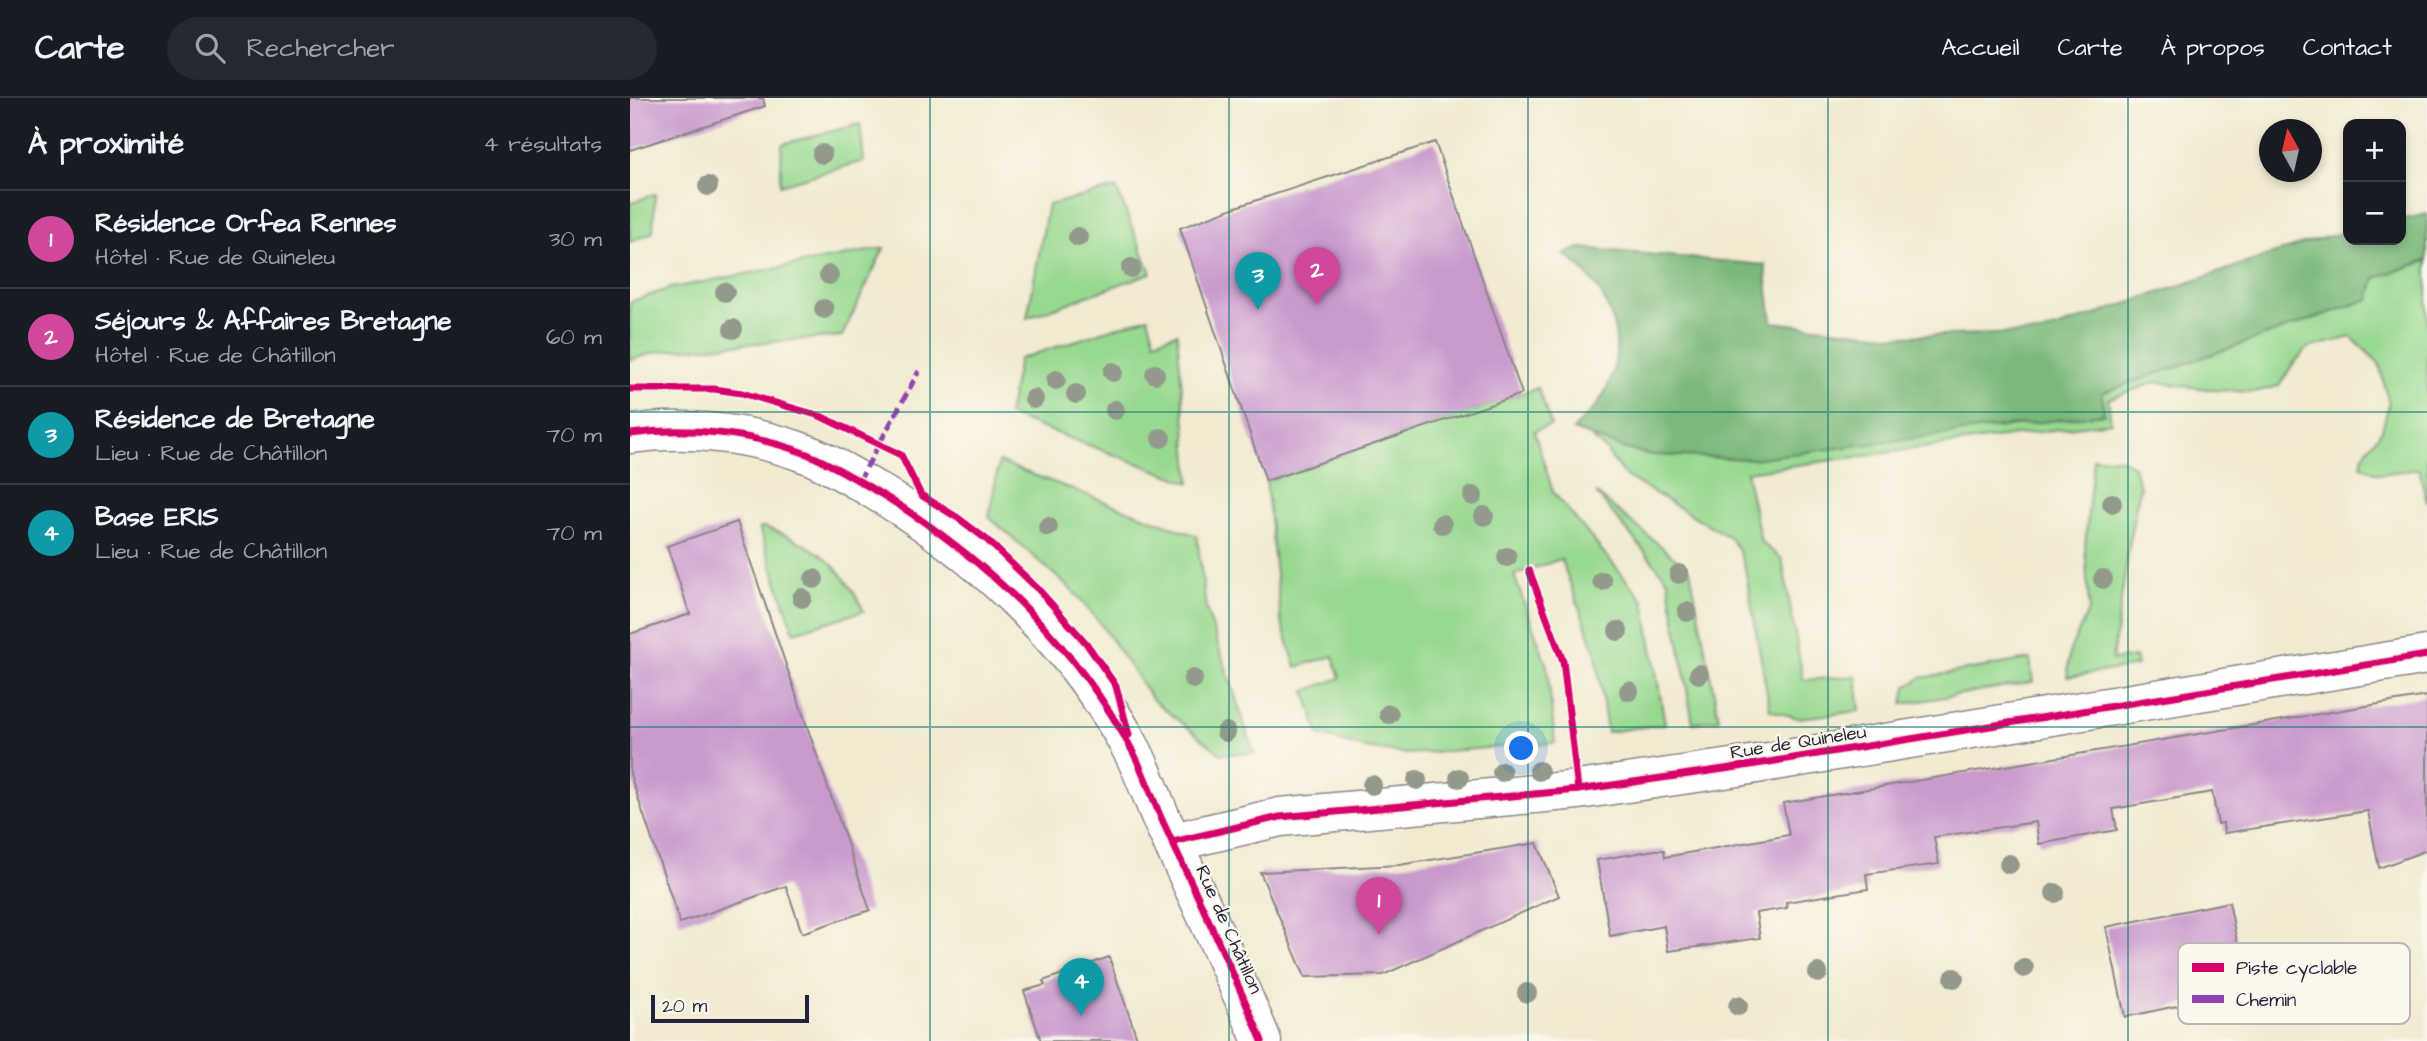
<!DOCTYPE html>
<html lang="fr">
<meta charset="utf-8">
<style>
:root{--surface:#171b24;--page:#242831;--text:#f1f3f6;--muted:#9ea1a6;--line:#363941;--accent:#d690ce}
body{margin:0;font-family:"Architects Daughter",sans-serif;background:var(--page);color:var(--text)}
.controls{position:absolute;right:21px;top:21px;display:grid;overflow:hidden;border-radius:14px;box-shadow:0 4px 10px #0003}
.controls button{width:63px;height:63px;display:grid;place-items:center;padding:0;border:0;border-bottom:2px solid var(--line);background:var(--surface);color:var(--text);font:35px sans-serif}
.compass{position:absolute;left:1629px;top:21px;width:63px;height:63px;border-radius:50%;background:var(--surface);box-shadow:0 4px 10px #0003;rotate:352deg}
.scale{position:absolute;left:21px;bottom:18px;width:158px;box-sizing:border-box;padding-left:7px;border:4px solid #22223b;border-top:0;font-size:19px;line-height:24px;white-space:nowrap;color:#22223b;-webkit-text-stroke:5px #fbf7ec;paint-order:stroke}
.you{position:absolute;left:892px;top:651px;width:24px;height:24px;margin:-18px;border:5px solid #fff;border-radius:50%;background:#1a73e8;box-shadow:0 0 0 10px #1a73e833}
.badge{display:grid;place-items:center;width:46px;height:46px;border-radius:50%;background:var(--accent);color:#fff;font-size:23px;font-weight:700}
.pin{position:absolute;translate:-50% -58px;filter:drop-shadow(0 2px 4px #0008)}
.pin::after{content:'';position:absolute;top:37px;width:24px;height:21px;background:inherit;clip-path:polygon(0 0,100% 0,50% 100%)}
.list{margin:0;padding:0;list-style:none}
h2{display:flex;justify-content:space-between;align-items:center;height:91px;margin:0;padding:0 28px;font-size:30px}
h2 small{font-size:23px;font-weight:400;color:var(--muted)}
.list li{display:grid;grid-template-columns:46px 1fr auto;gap:21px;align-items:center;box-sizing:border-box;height:98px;padding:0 28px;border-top:2px solid var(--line)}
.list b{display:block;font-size:26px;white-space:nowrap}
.list p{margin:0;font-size:23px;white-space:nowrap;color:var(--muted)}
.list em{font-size:23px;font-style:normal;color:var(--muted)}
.icon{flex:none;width:38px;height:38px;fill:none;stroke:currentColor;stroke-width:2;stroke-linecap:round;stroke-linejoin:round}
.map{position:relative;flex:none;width:1797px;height:943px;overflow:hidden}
header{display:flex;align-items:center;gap:42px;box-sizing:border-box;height:98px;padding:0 35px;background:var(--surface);border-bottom:2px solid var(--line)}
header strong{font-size:33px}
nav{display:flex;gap:38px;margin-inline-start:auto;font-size:24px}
.search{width:490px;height:63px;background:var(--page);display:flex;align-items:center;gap:18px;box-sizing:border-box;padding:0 24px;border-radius:38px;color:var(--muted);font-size:26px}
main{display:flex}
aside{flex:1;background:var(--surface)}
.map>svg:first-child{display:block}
</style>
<header>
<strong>Carte</strong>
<div class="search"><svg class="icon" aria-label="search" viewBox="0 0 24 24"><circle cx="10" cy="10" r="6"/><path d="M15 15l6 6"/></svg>Rechercher</div>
<nav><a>Accueil</a><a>Carte</a><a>À propos</a><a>Contact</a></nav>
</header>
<main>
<aside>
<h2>À proximité<small>4 résultats</small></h2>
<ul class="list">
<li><span class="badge" style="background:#d1479c">1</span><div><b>Résidence Orfea Rennes</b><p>Hôtel · Rue de Quineleu</p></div><em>30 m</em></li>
<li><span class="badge" style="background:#d1479c">2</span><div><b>Séjours &amp; Affaires Bretagne</b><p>Hôtel · Rue de Châtillon</p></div><em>60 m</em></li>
<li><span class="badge" style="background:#0f9aa8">3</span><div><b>Résidence de Bretagne</b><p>Lieu · Rue de Châtillon</p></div><em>70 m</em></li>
<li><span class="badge" style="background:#0f9aa8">4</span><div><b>Base ERIS</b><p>Lieu · Rue de Châtillon</p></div><em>70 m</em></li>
</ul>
</aside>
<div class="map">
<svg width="1797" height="943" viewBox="0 0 1797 943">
<rect width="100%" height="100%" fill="#fbf7ec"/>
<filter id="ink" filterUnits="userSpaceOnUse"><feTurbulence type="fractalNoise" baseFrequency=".0143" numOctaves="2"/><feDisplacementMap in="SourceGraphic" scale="14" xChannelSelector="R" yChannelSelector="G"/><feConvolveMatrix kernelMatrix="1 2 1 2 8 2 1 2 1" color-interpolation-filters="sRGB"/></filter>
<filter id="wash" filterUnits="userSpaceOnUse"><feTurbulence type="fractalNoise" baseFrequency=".00686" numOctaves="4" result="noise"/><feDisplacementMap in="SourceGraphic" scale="28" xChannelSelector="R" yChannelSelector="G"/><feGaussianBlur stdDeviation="1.57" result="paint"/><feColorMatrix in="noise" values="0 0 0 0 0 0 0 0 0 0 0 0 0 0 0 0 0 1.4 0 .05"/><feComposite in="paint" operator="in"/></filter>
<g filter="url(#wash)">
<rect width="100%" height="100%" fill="#f2ead1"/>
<g fill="#98d990" stroke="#5d7e66" stroke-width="2">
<path d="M 230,26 L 234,63 L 150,87 L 152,46 Z"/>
<path d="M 486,90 L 521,175 L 397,220 L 418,107 Z"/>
<path d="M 25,96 L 23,134 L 0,144 L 0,105 Z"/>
<path d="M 254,150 L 212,238 L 30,253 L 0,262 L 0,204 L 41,190 Z"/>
<path d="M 1797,163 L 1797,405 L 1789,371 L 1749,376 L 1731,368 L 1733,357 L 1752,332 L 1759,306 L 1749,265 L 1721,239 L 1678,250 L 1663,266 L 1649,288 L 1624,294 L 1584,292 L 1526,284 L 1478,301 L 1481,324 L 1116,374 L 1131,444 L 1152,461 L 1173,582 L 1226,578 L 1230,613 L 1168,620 L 1140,612 L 1115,470 L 1109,452 L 1099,439 L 994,377 L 975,351 L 961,339 L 999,352 L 1022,357 L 1474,316 L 1471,295 L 1739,201 L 1745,180 Z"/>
<path d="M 518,219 L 525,243 L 547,235 L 560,385 L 378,317 L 389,261 Z"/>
<path d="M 908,290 L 921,327 L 904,333 L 923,394 L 1014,503 L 1035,626 L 977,634 L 966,555 L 931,461 L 884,477 L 917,568 L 925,645 L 778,656 L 735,650 L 689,637 L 675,593 L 710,580 L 703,558 L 666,569 L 651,523 L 636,383 Z"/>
<path d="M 1463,360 L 1489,360 L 1504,368 L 1510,390 L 1503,422 L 1482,562 L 1505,559 L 1507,568 L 1437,579 L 1440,552 L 1459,511 L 1455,449 Z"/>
<path d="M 369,364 L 567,438 L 576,510 L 624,655 L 591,656 L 523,602 L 469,524 L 443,493 L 359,419 Z"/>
<path d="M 966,395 L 1060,472 L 1089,621 L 1063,625 L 1038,482 Z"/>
<path d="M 134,429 C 184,446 210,464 234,513 L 164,534 L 129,430 Z"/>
<path d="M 1400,561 L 1403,584 L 1273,606 L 1276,589 L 1291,580 Z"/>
</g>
<path fill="#7ab97a" stroke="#4e6e5a" stroke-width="2" d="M 1797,116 L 1797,162 L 1745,180 L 1739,201 L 1472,295 L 1474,316 L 1122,361 L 1022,357 L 999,352 L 943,332 C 951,323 962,314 969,304 C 1004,251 982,191 934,156 L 950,150 L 1135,167 L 1142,224 L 1265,238 L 1411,235 L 1672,146 L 1718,133 L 1718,142 L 1771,142 L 1771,122 Z"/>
<g id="blocks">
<g fill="#c999cd">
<path d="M 0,0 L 133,0 L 135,8 L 0,52 Z"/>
<path d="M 805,44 L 892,296 L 636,383 L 550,130 L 606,109 Z"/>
<path d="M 107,424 L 240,812 L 172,835 L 156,788 L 50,825 L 0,676 L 0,536 L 60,516 L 37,448 Z"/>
<path d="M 1797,598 L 1797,752 L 1749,770 L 1738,713 L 1594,735 L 1593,725 L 1588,726 L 1582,694 L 1483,711 L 1487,732 L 1409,746 L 1406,724 L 1304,739 L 1309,766 L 1236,776 L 1238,791 L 1156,804 L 1157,810 L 1126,815 L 1130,840 L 1038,853 L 1034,828 L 980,838 L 967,762 L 1025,752 L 1034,752 L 1035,759 L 1159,737 L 1153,705 Z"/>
<path d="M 907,745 L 929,798 L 753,877 L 675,879 L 630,774 L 769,767 Z"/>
<path d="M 1599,804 L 1617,893 L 1495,919 L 1476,829 Z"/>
<path d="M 479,859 L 508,943 L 411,943 L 394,893 L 415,887 L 413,883 Z"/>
</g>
</g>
</g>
<g filter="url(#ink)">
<use href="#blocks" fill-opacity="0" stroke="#8a8686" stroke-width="2"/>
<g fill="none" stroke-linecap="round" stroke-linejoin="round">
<defs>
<g id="minor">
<path d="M 0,336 C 58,328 122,335 177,356 C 204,367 231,384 256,399 C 356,461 447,548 503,654 C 514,675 522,699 532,722 C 566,795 601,868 632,943"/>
<path d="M 543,744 L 650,719 L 948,692 L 1108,669 L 1797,557"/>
</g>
</defs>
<use href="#minor" stroke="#8a8686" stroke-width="41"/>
<use href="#minor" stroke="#fff" stroke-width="38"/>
<path stroke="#8e44ad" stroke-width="5" stroke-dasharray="10 5" stroke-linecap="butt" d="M 229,383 L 289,273"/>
<defs>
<g id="cycleway">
<path d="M 0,291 L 84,291 L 112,295 L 190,318 L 271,357 L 291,397 L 328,420 L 356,441 L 408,491 L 456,545 L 486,588 L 499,637"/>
<path d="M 0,336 C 58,328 122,335 177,356 C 204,367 231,384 256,399 C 356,461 447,548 503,654 C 514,675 522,699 532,722 C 566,795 601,868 632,943"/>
<path d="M 899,472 L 933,563 L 948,692"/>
<path d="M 543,744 L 650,719 L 948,692 L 1108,669 L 1797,557"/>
</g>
</defs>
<use href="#cycleway" stroke="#fbf7ec" stroke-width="11"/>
<use href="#cycleway" stroke="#d6006c" stroke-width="7"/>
</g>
<g fill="#939a8c">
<circle cx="192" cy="56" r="10"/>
<circle cx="78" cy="88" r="10"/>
<circle cx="448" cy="139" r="10"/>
<circle cx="501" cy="170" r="10"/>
<circle cx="199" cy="177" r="10"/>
<circle cx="95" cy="194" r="10"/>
<circle cx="194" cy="211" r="10"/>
<circle cx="103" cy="231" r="10"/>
<circle cx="483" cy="274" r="10"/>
<circle cx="525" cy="276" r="10"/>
<circle cx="426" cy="282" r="10"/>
<circle cx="446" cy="296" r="10"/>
<circle cx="404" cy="301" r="10"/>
<circle cx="485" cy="312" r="10"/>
<circle cx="531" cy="340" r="10"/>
<circle cx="843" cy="398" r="10"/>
<circle cx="1482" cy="405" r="10"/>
<circle cx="854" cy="418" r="10"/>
<circle cx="812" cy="426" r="10"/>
<circle cx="418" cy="429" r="10"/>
<circle cx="877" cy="459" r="10"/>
<circle cx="1049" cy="476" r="10"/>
<circle cx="184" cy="481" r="10"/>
<circle cx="1473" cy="481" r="10"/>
<circle cx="972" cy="483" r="10"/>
<circle cx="172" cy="500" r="10"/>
<circle cx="1057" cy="514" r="10"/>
<circle cx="988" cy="533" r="10"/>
<circle cx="1069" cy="576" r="10"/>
<circle cx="563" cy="581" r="10"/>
<circle cx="999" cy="593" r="10"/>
<circle cx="759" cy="616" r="10"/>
<circle cx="596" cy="634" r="10"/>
<circle cx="909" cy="673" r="10"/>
<circle cx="872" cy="674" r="10"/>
<circle cx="829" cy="680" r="10"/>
<circle cx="787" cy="682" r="10"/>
<circle cx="742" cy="687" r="10"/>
<circle cx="1379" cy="766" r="10"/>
<circle cx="1425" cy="795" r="10"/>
<circle cx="1394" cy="870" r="10"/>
<circle cx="1188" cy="875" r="10"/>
<circle cx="1324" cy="880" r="10"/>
<circle cx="897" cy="895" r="10"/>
<circle cx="1108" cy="908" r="10"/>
</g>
</g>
<path fill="none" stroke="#0f766e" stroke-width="2" stroke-opacity="0.55" d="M 300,0 L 300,943M 599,0 L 599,943M 898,0 L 898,943M 1198,0 L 1198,943M 1498,0 L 1498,943M 0,314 L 1797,314M 0,629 L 1797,629"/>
<g text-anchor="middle" stroke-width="5" stroke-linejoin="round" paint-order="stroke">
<g font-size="19" fill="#22223b" stroke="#fbf7ec">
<text transform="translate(1168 643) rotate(-9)" y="7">Rue de Quineleu</text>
<text transform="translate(600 831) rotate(66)" y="7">Rue de Châtillon</text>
</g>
</g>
<rect x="1548" y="845" width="232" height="81" rx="10" fill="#fbf7ec" stroke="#bab7b7" stroke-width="2"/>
<rect x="1562" y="865" width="32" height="9" fill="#d6006c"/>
<rect x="1562" y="897" width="32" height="8" fill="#8e44ad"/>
<g font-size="19" fill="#22223b">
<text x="1606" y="876">Piste cyclable</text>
<text x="1606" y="908">Chemin</text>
</g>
</svg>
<div class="controls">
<button>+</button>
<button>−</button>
</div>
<svg class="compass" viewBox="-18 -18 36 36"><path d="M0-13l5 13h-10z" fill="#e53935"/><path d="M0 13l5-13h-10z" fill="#9ea1a6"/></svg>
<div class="scale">20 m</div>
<div class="you"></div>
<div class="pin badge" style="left:749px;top:837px;background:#d1479c">1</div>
<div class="pin badge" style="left:687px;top:207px;background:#d1479c">2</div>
<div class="pin badge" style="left:628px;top:212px;background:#0f9aa8">3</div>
<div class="pin badge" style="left:451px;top:918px;background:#0f9aa8">4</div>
</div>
</main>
